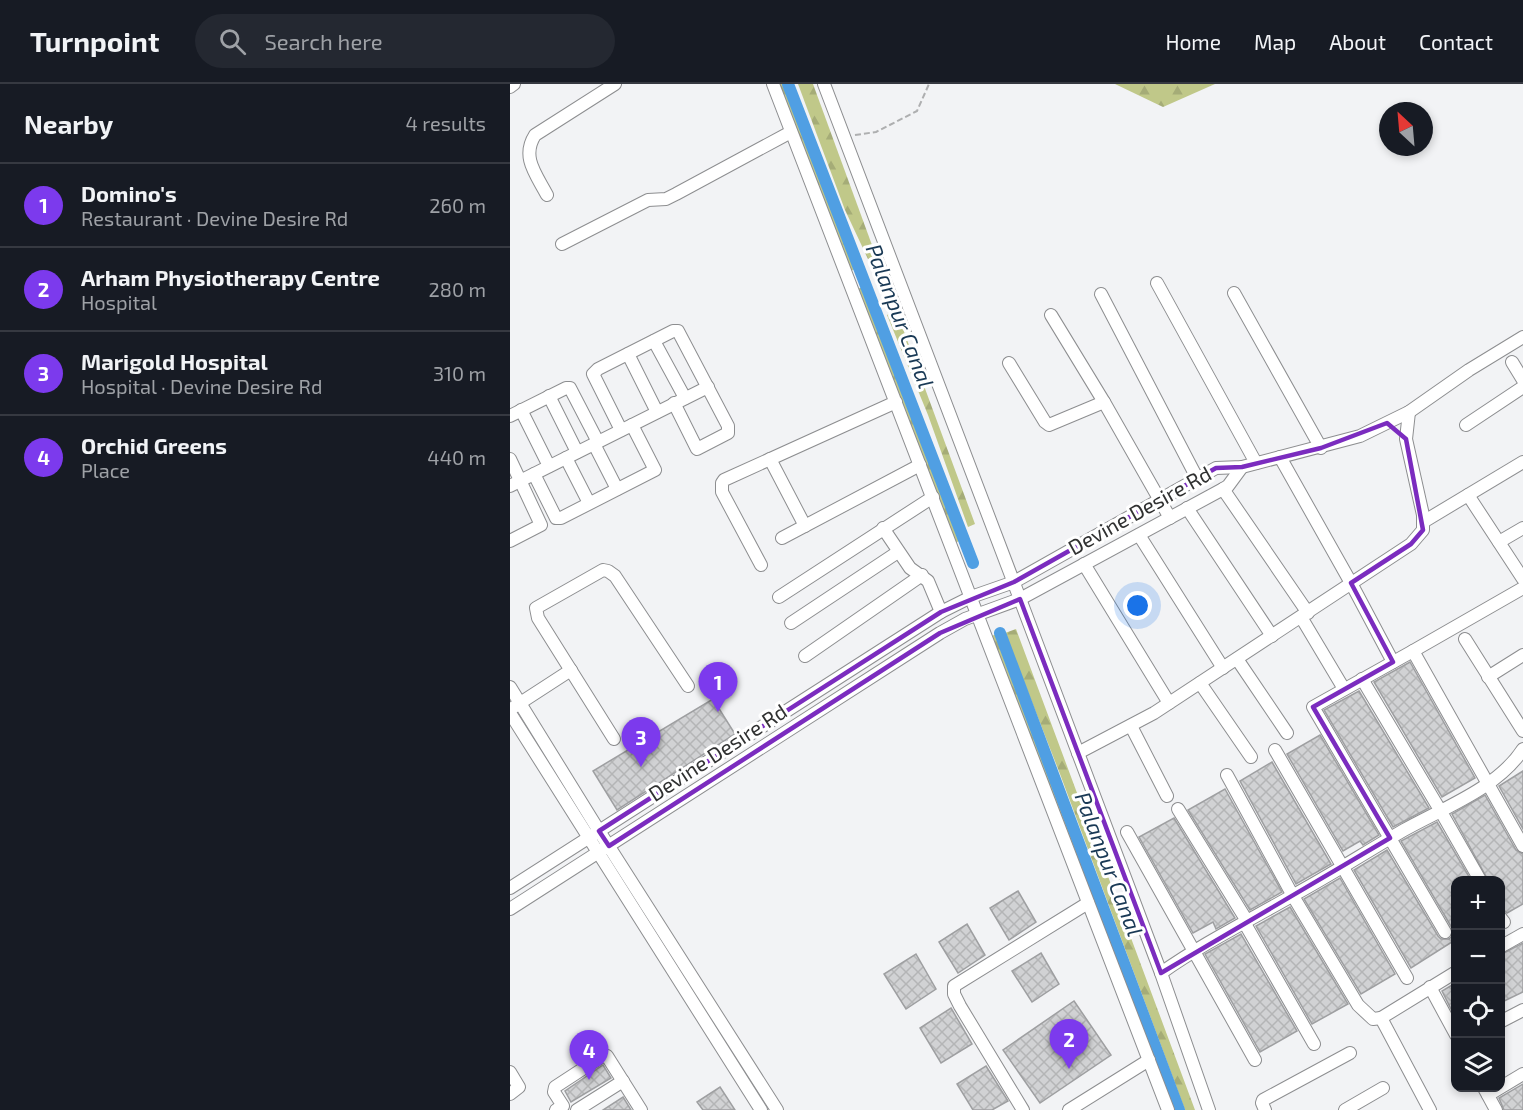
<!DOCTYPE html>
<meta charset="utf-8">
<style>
:root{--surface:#171b24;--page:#242831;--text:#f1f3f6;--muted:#9ea1a6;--line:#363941;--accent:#7c3aed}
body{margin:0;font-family:"Exo 2",sans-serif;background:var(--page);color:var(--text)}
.controls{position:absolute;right:18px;bottom:18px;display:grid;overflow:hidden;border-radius:12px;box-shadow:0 3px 9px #0003}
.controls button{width:54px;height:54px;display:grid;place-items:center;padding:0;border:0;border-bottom:2px solid var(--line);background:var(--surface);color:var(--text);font:30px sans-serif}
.compass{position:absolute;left:869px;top:18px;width:54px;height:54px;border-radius:50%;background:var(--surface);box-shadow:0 3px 9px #0003;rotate:334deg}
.you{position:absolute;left:628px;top:522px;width:21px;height:21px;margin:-15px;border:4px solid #fff;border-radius:50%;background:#1a73e8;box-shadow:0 0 0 9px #1a73e833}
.badge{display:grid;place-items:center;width:39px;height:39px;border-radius:50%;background:var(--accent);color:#fff;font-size:20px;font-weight:700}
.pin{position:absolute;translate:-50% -50px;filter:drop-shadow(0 2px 3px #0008)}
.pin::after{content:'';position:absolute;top:32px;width:21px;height:18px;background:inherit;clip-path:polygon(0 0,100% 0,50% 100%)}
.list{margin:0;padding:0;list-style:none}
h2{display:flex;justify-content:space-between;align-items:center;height:78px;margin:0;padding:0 24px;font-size:26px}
h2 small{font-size:20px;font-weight:400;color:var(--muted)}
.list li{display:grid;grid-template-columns:39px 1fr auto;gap:18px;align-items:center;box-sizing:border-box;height:84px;padding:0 24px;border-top:2px solid var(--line)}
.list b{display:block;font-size:22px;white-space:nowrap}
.list p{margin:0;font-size:20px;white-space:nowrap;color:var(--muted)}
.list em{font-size:20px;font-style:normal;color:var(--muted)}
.icon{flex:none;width:33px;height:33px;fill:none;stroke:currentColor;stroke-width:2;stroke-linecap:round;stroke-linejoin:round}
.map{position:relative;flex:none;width:1013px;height:1026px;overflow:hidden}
header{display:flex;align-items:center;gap:36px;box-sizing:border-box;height:84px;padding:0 30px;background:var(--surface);border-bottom:2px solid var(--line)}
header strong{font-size:28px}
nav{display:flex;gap:33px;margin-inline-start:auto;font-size:21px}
.search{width:420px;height:54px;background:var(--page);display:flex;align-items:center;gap:15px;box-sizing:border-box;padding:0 21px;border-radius:33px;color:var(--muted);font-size:22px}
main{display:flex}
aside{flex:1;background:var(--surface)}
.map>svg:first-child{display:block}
</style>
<header>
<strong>Turnpoint</strong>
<div class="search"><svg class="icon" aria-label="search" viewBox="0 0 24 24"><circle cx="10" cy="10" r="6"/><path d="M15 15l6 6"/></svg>Search here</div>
<nav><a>Home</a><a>Map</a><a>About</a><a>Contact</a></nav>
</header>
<main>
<aside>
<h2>Nearby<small>4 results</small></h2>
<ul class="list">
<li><span class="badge">1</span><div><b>Domino's</b><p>Restaurant · Devine Desire Rd</p></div><em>260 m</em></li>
<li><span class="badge">2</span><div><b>Arham Physiotherapy Centre</b><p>Hospital</p></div><em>280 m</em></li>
<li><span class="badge">3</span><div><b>Marigold Hospital</b><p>Hospital · Devine Desire Rd</p></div><em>310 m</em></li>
<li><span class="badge">4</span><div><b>Orchid Greens</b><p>Place</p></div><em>440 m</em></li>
</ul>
</aside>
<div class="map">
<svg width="1013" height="1026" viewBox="0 0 1013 1026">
<defs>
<pattern id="forest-firs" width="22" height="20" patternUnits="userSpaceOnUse" patternTransform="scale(1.5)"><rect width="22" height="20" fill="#c0c889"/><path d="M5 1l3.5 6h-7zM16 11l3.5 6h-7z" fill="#a5ac77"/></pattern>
<pattern id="building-cross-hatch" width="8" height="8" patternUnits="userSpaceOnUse" patternTransform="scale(1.5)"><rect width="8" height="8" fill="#d1d2d4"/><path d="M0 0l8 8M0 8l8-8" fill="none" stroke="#b4b5b6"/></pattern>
</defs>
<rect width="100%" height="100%" fill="#f2f3f5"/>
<g fill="url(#forest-firs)">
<path d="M 268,0 L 276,0 L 345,185 L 338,188 Z"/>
<path d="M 288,0 L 303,0 L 366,172 L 358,175 L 335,126 Z"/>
<path d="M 605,0 L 705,0 L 653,23 Z"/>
<path d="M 351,204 L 449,457 L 445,459 L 346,205 Z"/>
<path d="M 386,226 L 465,440 L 458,443 L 418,331 L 377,231 Z"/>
<path d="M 506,545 L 685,1026 L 675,1026 L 550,690 L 495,549 Z"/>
<path d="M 486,550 L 646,978 L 482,552 Z"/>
</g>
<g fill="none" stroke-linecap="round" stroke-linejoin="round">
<g stroke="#509fe3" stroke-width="12">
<path d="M 278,0 L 463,479"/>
<path d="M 490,549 L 669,1026"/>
</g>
</g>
<g fill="url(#building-cross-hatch)" stroke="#9e9fa1" stroke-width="1.5">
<path d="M 900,578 L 965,694 L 932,713 L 864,598 Z"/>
<path d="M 849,607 L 919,724 L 883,743 L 814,626 Z"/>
<path d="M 203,615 L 225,650 L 107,726 L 83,687 Z"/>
<path d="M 810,651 L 869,751 L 853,761 L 850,757 L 833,767 L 777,670 Z"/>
<path d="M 762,678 L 821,780 L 786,800 L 730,697 Z"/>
<path d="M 1013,687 L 1013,745 L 989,702 Z"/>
<path d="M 715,705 L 772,808 L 740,826 L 678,726 Z"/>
<path d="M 975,711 L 1006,766 L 1013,770 L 1013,820 L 997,829 L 990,823 L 990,796 L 978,796 L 942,730 Z"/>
<path d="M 664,734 L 725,834 L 706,845 L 703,838 L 683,849 L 629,753 Z"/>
<path d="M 927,738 L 961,796 L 945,796 L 945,856 L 901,884 L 844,786 L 877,766 L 928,852 L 931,855 L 939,855 L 942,852 L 942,844 L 891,757 Z"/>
<path d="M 830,794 L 885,890 L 851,910 L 794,815 Z"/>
<path d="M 508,807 L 526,838 L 499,856 L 480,824 Z"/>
<path d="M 780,823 L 838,920 L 802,940 L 746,842 Z"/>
<path d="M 457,840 L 475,871 L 448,889 L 429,858 Z"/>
<path d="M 731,850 L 787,947 L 750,968 L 695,870 Z"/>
<path d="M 1013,859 L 1013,908 L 990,919 L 990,871 Z"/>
<path d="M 531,869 L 549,900 L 522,918 L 502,887 Z"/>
<path d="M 406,870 L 426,905 L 396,925 L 374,890 Z"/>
<path d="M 942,901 L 945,907 L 945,933 L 932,907 Z"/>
<path d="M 564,917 L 601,971 L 530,1019 L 493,966 Z"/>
<path d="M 441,924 L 462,960 L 431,979 L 410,944 Z"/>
<path d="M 93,981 L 101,994 L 61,1018 L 55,1007 Z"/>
<path d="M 476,982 L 498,1017 L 482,1026 L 463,1026 L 447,1000 Z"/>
<path d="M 1013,1000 L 1013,1026 L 994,1026 L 989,1014 Z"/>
<path d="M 210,1003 L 225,1026 L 193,1026 L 187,1018 Z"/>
<path d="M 113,1013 L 121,1026 L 93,1026 Z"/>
</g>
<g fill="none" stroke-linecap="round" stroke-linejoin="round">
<defs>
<g id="minor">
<path d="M 263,0 L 658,1026"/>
<path d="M 314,0 L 510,515 L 651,889 L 699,1026"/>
<path d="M 0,3 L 4,0"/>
<path d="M 37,111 C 26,90 11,73 25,51 L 105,0"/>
<path d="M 52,160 L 138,116 L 156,115 L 166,110 L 281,48"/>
<path d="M 647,199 L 746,379"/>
<path d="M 724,209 L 811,364"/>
<path d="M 591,210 L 687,394"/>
<path d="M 541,231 L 594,318 L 660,434"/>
<path d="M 144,257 L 175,314"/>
<path d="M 118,270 L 147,328"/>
<path d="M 1002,278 L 1013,296"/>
<path d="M 499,279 L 535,338 L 539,341 L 594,318"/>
<path d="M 39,312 L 67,368"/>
<path d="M 11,326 L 39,382"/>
<path d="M 0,332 L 56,304 L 60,304 L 88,358"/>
<path d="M 956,341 L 1013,303"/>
<path d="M 111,346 L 83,290 L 88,285 L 163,247 L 168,247 L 218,342 L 218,349 L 187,365 L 164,319"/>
<path d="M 84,360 L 107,405"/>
<path d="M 770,373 L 841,499 L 883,578"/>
<path d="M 56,374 L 79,419"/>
<path d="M 0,375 L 31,441 L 0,457"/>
<path d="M 260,375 L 295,442"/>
<path d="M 24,390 L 46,434 L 51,434 L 145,386 L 122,341"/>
<path d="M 0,402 L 198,303"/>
<path d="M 713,405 L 798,529"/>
<path d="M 958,411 L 1013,495"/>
<path d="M 677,424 L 762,552"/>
<path d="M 913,438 L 1013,378"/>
<path d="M 373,444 L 400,484 L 418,497 L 431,528"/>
<path d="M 629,451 L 713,584"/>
<path d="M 272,454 L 410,381"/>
<path d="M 989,458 L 1013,444"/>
<path d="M 574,480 L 659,619"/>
<path d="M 251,481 L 212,408 L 212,399 L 214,396 L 386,318"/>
<path d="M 269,513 L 423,413"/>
<path d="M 791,533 L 834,605"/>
<path d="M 281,539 L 388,468"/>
<path d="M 955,555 L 1013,647"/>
<path d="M 903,567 L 1013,504"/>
<path d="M 295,572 L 412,491"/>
<path d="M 727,575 L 777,649"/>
<path d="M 978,593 L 1013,571"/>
<path d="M 852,595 L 930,726 L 970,796"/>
<path d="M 690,599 L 741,673"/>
<path d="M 0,603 L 89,747 L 267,1026"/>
<path d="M 4,623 L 61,586"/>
<path d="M 0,629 L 251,1026"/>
<path d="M 621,642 L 657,712"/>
<path d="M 104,655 L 28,534 L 26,524 L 93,486 L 98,487 L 105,492 L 178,602"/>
<path d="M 765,666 L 897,894"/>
<path d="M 568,669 L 644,629 L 901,460 L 913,446 L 913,431 L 896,355 L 899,328"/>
<path d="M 717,691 L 783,812 L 848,921 L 863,935 L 871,934"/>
<path d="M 668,725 L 737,837"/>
<path d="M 617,748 L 745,976"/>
<path d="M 0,804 L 431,528 L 461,513 L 504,498 L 706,384 L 732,383 L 850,352 L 899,328 L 959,286 L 1013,253"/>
<path d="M 0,825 L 430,549 L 455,535 L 510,515 L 713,405 L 718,402 L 732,383"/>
<path d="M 990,833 L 994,838"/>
<path d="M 734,838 L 804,960"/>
<path d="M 935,848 L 803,623 L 903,567 L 1013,762"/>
<path d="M 990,863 L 1013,850"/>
<path d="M 651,889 C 692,860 736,838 780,813 C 819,792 856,768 894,746 C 933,724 988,704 1013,665"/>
<path d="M 920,903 L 946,951"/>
<path d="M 990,938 L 1013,926"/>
<path d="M 0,988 L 9,1003 L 0,1010"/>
<path d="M 974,1004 L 986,1026"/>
<path d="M 978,1011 L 1013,990"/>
<path d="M 46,1026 L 53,1022 L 44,1008 L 45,1003 L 94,971 L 97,972 L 131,1026"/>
<path d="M 67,1026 L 113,997"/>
<path d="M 513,1026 L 450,922 L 444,910 L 444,902 L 578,819"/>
<path d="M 559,1026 L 639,976"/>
<path d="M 755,1026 L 752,1019 L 753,1016 L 840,969"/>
<path d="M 835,1026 L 873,1004"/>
<path d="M 920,1026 L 871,934 L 946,888"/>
</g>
</defs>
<use href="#minor" stroke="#8d8e90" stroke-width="14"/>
<path stroke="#aeafb0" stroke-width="2" stroke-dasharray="6 3" stroke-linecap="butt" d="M 345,51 L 366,48 L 407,27 L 419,0"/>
<use href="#minor" stroke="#fff" stroke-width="12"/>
</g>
<path fill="none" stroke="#7b2cbf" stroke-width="4.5" stroke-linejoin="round" d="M 877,339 L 896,355 L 913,446 L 901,460 L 841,499 L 883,578 L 803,623 L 880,754 L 651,889 L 510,515 L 430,549 L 99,762 L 89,747 L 431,528 L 504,498 L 706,384 L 732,383 L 811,364 Z"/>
<g text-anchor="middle" stroke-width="6" stroke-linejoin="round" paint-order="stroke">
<g font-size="21" fill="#303131" stroke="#fff">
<text transform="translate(630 427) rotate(-29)" y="7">Devine Desire Rd</text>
<text transform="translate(208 669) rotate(-33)" y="7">Devine Desire Rd</text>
</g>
<g font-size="22" font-style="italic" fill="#193955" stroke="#fff">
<text transform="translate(390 232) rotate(69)" y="8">Palanpur Canal</text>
<text transform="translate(599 780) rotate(69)" y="8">Palanpur Canal</text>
</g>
</g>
</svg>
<div class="controls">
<button>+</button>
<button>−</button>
<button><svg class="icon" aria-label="locate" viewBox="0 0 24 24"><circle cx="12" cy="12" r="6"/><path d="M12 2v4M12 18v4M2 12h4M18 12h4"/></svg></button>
<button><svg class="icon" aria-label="layers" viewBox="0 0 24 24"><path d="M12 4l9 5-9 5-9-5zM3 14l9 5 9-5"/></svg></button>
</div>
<svg class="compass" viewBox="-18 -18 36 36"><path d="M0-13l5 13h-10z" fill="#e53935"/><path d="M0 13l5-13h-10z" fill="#9ea1a6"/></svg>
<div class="you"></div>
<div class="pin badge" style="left:208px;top:628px">1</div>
<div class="pin badge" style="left:559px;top:985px">2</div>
<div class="pin badge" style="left:131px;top:683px">3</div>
<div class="pin badge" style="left:79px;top:996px">4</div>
</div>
</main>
